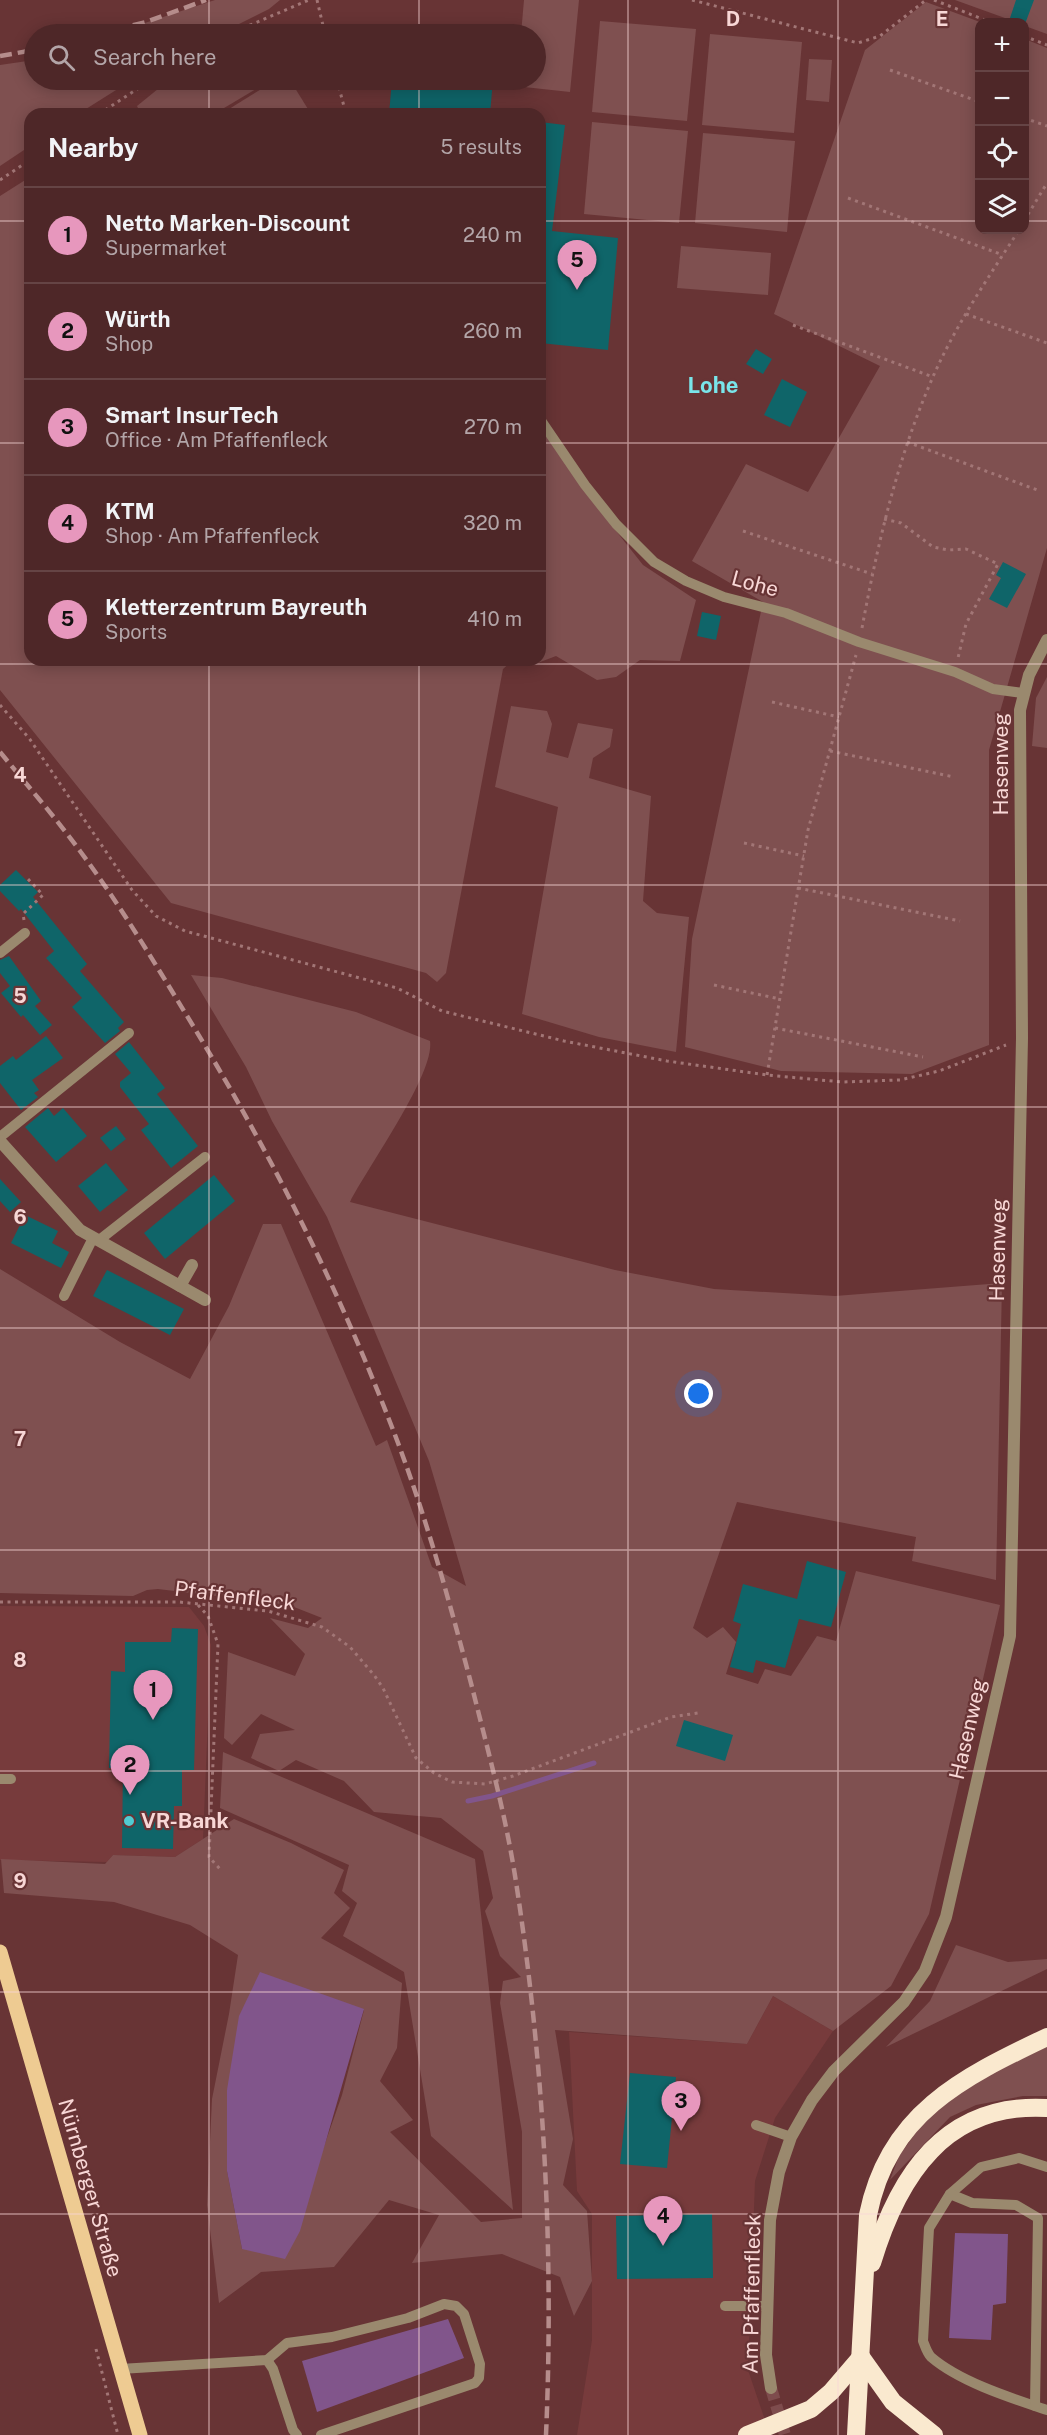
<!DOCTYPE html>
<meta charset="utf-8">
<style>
:root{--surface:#4e2728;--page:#552f30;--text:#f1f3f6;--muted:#b3a5a8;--line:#654445;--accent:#e797bd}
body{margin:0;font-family:"Public Sans",sans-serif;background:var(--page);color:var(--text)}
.controls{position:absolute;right:18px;top:18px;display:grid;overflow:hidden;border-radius:12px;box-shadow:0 3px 15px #0003}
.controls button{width:54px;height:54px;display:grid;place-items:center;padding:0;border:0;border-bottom:2px solid var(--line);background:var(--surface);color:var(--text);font:30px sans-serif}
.you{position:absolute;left:699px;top:1394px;width:21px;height:21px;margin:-15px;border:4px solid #fff;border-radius:50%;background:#1a73e8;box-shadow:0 0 0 9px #1a73e833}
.badge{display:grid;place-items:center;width:39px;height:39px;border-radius:50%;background:var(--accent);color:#111;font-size:20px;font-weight:700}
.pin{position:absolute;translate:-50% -50px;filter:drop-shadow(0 2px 3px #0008)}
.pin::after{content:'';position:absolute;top:32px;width:21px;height:18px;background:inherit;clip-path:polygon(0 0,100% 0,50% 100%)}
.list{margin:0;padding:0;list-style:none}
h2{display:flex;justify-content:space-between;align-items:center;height:78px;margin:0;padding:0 24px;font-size:26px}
h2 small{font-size:20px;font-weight:400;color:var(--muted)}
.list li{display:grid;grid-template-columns:39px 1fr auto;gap:18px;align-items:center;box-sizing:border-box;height:96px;padding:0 24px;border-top:2px solid var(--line)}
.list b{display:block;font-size:22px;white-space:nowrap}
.list p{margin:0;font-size:20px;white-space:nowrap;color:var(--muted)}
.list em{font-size:20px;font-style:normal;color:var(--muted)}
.icon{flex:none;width:33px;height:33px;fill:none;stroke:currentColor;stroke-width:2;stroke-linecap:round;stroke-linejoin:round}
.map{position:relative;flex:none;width:1047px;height:2435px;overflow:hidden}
.search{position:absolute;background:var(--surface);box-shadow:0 3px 15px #0003;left:24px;top:24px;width:522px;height:66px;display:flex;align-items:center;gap:15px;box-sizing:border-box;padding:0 21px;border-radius:33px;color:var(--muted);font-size:22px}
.panel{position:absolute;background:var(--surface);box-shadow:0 3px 15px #0003;left:24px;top:108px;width:522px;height:558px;border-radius:18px}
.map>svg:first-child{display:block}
</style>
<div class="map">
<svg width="1047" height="2435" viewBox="0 0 1047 2435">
<rect width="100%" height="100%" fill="#683435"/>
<g fill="#773b3c">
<path d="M 0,1606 L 189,1607 L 204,1626 L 211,1645 L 203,1839 L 175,1857 L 113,1855 L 107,1862 L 0,1860 Z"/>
<path d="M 773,1996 L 833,2031 L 775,2118 L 755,2181 L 748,2370 L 770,2435 L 577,2435 L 592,2340 L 592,2214 L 577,2191 L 569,2032 L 747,2044 Z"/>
</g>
<g fill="#7f5050" fill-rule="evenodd">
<path d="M 215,0 L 280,0 L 269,9 L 219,34 L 111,34 Z"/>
<path d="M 524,0 L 579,0 L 570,92 L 515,86 L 516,80 L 536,80 L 536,34 L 521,34 Z"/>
<path d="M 955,0 L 1047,0 L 1047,34 L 1025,26 L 1024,22 L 1016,22 Z"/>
<path d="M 926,2 L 980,22 L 980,230 L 1024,230 L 1025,39 L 1047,48 L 1047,548 L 989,750 L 989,1045 L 912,1074 L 781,1071 L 685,1047 L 692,939 L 763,602 L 692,561 L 746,464 L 808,492 L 880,366 L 774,314 L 865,50 Z"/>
<path d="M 600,21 L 696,29 L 687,121 L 592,112 Z"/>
<path d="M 710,34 L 802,42 L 794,133 L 702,125 Z"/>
<path d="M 809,59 L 832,60 L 829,102 L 806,100 Z"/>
<path d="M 34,60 L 34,80 L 132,80 L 78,114 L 30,114 L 30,146 L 0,166 L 0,65 Z"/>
<path d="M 169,80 L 271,80 L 214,114 L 141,114 L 137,106 Z"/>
<path d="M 276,80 L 290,80 L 311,114 L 221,114 Z"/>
<path d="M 592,122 L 688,131 L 679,223 L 584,214 Z"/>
<path d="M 703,133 L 795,141 L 787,232 L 695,223 Z"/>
<path d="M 30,177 L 30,660 L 513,660 L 503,669 L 446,973 L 437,982 L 426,973 L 171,903 L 0,690 L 0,196 Z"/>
<path d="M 681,246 L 771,253 L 768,295 L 677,288 Z"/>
<path d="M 540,424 L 579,484 L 643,565 L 696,600 L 680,661 L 640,660 L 616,677 L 597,680 L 556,656 L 535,664 L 516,660 L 540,660 Z"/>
<path d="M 1047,677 L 1047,748 L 1032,746 L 1036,698 Z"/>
<path d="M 511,706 L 547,711 L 552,724 L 546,752 L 568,758 L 578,723 L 613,729 L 610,747 L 593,758 L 589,778 L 651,796 L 643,901 L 657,913 L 689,917 L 676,1052 L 599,1037 L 522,1014 L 558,807 L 495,787 Z"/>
<path d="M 191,975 L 222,978 L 356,1012 L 430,1041 C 435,1074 367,1168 350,1202 L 615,1270 L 714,1289 L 835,1296 L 1002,1283 L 996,1580 L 912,1561 L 916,1537 L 737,1502 L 693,1628 L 707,1638 L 723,1627 L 736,1642 L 726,1674 L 758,1684 L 765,1669 L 791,1676 L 817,1636 L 836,1641 L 856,1571 L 1000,1605 L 929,1914 L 891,1986 L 833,2031 L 773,1996 L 747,2044 L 555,2030 L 573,2139 L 563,2185 L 587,2211 L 592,2281 L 574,2316 L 560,2277 L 502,2254 L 412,2263 L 439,2215 L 389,2200 L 334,2267 L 261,2272 L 219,2303 L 207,2205 L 212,2099 L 229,2014 L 238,1955 L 190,1925 L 114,1902 L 4,1893 L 1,1859 L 105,1864 L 113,1855 L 175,1857 L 234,1819 L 291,1843 L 344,1870 L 334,1893 L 350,1908 L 321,1938 L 402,1983 L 397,2048 L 380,2081 L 413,2120 L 390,2132 L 481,2222 L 522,2218 L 522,2132 L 500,2003 L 503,1981 L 521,1977 L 500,1956 L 485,1911 L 493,1898 L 483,1851 L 441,1818 L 374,1812 L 344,1781 L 296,1760 L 279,1771 L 251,1758 L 260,1734 L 295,1730 L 261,1714 L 232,1745 L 224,1738 L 228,1652 L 295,1676 L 305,1654 L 270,1618 L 308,1628 L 322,1618 L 289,1605 L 158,1589 L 147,1590 L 133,1596 L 0,1593 L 0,1269 L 120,1342 L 190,1379 L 229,1306 L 263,1224 L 281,1224 L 376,1446 L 387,1440 L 432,1567 L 466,1586 L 429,1461 L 327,1217 L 272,1121 L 246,1067 ZM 364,2010 L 342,2095 L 321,2155 L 242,2249 L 227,2171 L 227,2090 Z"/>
<path d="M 223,1752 L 475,1859 L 513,2210 L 431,2136 L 404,1972 L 343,1936 L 357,1903 L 342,1891 L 349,1865 L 220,1808 Z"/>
<path d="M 956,1945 L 1008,1962 L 1047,1959 L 1047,1969 L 886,2047 L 930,2001 Z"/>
<path d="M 1047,2047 L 1047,2096 L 1023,2096 L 976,2105 L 950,2117 L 890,2180 L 899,2156 L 925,2120 L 957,2095 L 1002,2068 Z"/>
</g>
<g fill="#81558b">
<path d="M 260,1972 L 364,2009 L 300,2231 L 285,2259 L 242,2249 L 227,2171 L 227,2090 L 239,2016 Z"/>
<path d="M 955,2233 L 1008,2234 L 1006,2303 L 993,2305 L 991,2340 L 949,2338 Z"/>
<path d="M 448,2319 L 464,2358 L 317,2412 L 302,2361 Z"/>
</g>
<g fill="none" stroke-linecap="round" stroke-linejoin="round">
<path stroke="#81558b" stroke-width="5" d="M 468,1801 L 492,1796 L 594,1763"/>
</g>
<g fill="#0f6569">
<path d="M 1016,0 L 1034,0 L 1025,24 L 1010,18 Z"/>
<path d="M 392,80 L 493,80 L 490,114 L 389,114 Z"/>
<path d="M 540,122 L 565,125 L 552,231 L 618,238 L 608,350 L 540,343 Z"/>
<path d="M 756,349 L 772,359 L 763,374 L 746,364 Z"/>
<path d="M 782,379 L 807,392 L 790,427 L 764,415 Z"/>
<path d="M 1003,562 L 1026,574 L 1007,608 L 989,599 L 1001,578 L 996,575 Z"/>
<path d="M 702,612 L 721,616 L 716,640 L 697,636 Z"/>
<path d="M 16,870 L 38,892 L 33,897 L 87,964 L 80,971 L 124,1022 L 118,1028 L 120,1031 L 105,1043 L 72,1007 L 82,998 L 46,958 L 54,951 L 21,909 L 19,911 L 0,891 L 0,885 Z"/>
<path d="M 9,956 L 41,1001 L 35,1006 L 52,1025 L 40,1035 L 23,1015 L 21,1017 L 1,993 L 10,986 L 0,973 L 0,960 Z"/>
<path d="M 46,1036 L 63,1058 L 32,1080 L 39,1090 L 34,1093 L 38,1097 L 21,1110 L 0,1083 L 0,1066 L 13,1056 L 16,1060 Z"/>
<path d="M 129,1042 L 165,1088 L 157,1094 L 198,1146 L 171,1168 L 141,1130 L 149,1124 L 120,1087 L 120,1082 L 131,1073 L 115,1054 Z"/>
<path d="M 48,1108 L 54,1116 L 63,1108 L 87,1136 L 56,1162 L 25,1127 Z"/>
<path d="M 116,1126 L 126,1139 L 111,1151 L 100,1138 Z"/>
<path d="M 106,1163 L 128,1190 L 100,1212 L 78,1186 Z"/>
<path d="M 214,1175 L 235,1201 L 165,1259 L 144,1233 Z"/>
<path d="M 0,1179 L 21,1202 L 10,1212 L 0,1201 Z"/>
<path d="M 25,1215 L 58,1231 L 52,1243 L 69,1252 L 61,1268 L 11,1243 Z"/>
<path d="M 107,1270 L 184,1309 L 170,1335 L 93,1296 Z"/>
<path d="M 807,1561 L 846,1572 L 831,1627 L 799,1619 L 785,1668 L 756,1660 L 753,1673 L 730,1667 L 741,1624 L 733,1621 L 743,1584 L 797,1599 Z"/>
<path d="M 172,1628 L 198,1629 L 194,1770 L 182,1770 L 182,1806 L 174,1806 L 173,1849 L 122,1848 L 123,1768 L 109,1768 L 111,1671 L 125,1672 L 125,1642 L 171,1642 Z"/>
<path d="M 684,1720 L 733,1735 L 725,1761 L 676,1746 Z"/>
<path d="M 630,2073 L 676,2077 L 667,2168 L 620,2164 Z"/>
<path d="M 712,2214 L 713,2278 L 617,2279 L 616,2216 Z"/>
</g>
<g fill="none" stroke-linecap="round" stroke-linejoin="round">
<path stroke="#7e4c4d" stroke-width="12" stroke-dasharray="12 6" stroke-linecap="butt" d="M 771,2388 L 785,2435"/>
<g stroke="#a27676" stroke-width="3" stroke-dasharray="3 4.5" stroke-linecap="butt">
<path d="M 317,0 L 325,34"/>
<path d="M 692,0 L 858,43 L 880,36 L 926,0"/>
<path d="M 934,0 L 990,22"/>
<path d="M 229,34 L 309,0"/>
<path d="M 1024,36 L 1047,45"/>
<path d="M 890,70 L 980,102"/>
<path d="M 337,80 L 346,114"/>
<path d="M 99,114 L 151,80"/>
<path d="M 1024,118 L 1047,126"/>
<path d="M 0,180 L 30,160"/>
<path d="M 848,198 L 1003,255"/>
<path d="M 1024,221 L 1047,183"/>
<path d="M 966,314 L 1047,343"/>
<path d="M 793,325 L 933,377"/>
<path d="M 907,442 L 1040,491"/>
<path d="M 884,519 L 901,523 L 933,547 L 948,550 L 966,549 L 998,564 L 966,624 L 958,658"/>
<path d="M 743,531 L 872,574"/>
<path d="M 862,628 C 878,542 897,460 932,379 C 955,326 988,278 1019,230"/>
<path d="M 772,702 L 839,717"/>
<path d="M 0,705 L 29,738 L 132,890 L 156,916 L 185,931 L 397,988 L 442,1011 L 564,1041 L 667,1061 L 767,1075 L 842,1082 L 900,1080 L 939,1071 L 1006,1045"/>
<path d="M 830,751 L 954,777"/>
<path d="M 744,843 L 804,856"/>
<path d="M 798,888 L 960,921"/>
<path d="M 24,920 L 23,914 L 43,895 L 26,877"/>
<path d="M 714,985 L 780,999"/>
<path d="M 775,1028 L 923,1057"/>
<path d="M 767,1075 L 808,830 L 856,655"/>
<path d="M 0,1602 L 179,1602 L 268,1611 L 322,1627 L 350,1647 L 374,1675 L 383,1688 L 416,1758 L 434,1773 L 452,1782 L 485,1784 L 513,1776 L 671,1717 L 698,1713"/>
<path d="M 198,1605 L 208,1616 L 218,1644 L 209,1857 L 220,1869"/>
<path d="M 96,2349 L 118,2435"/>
</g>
<g stroke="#9a896e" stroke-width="10">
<path d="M 540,419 L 585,485 L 616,524 L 654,562 L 686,581 L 724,597 L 786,613 L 859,642 L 955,672 L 993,689 L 1023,693"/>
<path d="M 0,953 L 25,933"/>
<path d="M 0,1137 L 129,1033"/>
<path d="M 98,1241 L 205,1157"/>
<path d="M 64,1296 L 93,1238"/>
<path d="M 0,1779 L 11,1779"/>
<path d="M 756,2125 L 791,2137"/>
<path d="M 1047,2167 L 1019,2158 L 981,2167 L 950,2194 L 929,2228 L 923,2341 C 925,2346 927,2353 931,2357 C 960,2382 1011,2398 1047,2410"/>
<path d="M 950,2194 L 972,2203 L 1016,2205 L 1038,2218 L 1035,2406"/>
<path d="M 725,2306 L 767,2306"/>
<path d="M 267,2360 L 273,2369 L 293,2430 L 297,2435"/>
<path d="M 120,2369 L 267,2360 L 287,2343 L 332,2337 L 408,2318 L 444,2304 L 456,2306 L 464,2314 L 480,2364 L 479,2378 L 475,2383 L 321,2435"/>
</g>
<g stroke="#9a896e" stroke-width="12">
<path d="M 0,1141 L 80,1230 L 205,1300"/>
<path d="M 180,1286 L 192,1265"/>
<path d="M 771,2388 L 766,2355 L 770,2220 L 779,2172 L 791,2137 L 812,2100 L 834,2071 L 904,2002 L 925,1971 L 946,1917 L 1010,1636 L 1022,1038 L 1020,710 L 1029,675 L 1047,640"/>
</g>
<path stroke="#eecb92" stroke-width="15" d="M 0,1952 L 140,2435"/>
<g stroke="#fae9cf" stroke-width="18">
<path d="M 872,2263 C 898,2176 945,2102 1047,2108"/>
<path d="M 861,2357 L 893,2402 L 934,2435"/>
<path d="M 747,2435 L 811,2409 L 831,2392 L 861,2357"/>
<path d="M 856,2435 L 868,2215 C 888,2114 961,2078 1047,2037"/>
</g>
<g stroke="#b68d8c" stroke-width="4.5" stroke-dasharray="12 6" stroke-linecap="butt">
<path d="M 98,34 L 146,22 L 206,0"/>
<path d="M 0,56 L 34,50"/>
<path d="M 0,752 C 27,785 55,817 80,851 C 118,902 151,957 184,1011 C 264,1141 333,1276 388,1417 C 423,1505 448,1596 472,1687 C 488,1751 506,1816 516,1882 C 544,2064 554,2251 546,2435"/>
</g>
</g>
<path fill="none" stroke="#f8d7d6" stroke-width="1.5" stroke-opacity="0.55" d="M 209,0 L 209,34M 419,0 L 419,34M 628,0 L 628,2435M 838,0 L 838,2435M 209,80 L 209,114M 419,80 L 419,114M 0,221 L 30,221M 540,221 L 980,221M 1024,221 L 1047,221M 0,443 L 30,443M 540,443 L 1047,443M 209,660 L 209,2435M 419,660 L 419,2435M 0,664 L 1047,664M 0,885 L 1047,885M 0,1107 L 1047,1107M 0,1328 L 1047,1328M 0,1550 L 1047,1550M 0,1771 L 1047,1771M 0,1992 L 1047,1992M 0,2214 L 1047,2214"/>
<circle fill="#51ccd2" stroke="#683435" stroke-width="2" cx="129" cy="1821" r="6"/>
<g text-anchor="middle" stroke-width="4.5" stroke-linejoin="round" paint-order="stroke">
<g font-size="21" fill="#f8d7d6" stroke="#683435">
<text transform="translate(755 584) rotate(15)" y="7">Lohe</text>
<text transform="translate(1001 764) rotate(-90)" y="7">Hasenweg</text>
<text transform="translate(998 1250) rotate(-89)" y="7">Hasenweg</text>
<text transform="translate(235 1596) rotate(7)" y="7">Pfaffenfleck</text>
<text transform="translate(968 1729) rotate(-77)" y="7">Hasenweg</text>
<text transform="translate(90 2188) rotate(74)" y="7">Nürnberger Straße</text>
<text transform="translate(752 2294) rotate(-89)" y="7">Am Pfaffenfleck</text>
</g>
<g font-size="21" font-weight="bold" fill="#f8d7d6" stroke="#683435" text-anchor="start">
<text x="141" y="1828">VR-Bank</text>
</g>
<g font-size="22" font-weight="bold" fill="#79e5ea" stroke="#683435">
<text x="713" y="393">Lohe</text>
</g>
</g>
<g font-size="20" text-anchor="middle" font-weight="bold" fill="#f8d7d6" stroke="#683435" stroke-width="4.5" stroke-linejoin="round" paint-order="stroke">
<text x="733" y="26">D</text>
<text x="942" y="26">E</text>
<text x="20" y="782">4</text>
<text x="20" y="1003">5</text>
<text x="20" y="1224">6</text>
<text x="20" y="1446">7</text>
<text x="20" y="1667">8</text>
<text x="20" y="1888">9</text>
</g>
</svg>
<div class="controls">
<button>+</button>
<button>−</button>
<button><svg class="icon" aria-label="locate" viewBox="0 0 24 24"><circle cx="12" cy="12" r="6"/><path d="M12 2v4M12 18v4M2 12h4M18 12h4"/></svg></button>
<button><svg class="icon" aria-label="layers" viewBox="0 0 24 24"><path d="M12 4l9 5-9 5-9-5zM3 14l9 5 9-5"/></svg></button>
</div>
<div class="you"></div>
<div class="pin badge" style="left:153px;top:1720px">1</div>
<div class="pin badge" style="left:130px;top:1795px">2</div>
<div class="pin badge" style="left:681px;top:2131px">3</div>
<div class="pin badge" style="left:663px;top:2246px">4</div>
<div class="pin badge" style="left:577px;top:290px">5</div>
<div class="search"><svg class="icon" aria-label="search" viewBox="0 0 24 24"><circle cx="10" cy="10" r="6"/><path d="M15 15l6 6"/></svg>Search here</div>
<section class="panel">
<h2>Nearby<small>5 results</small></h2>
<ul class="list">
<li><span class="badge">1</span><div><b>Netto Marken-Discount</b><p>Supermarket</p></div><em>240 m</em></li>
<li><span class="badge">2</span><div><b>Würth</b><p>Shop</p></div><em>260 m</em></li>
<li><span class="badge">3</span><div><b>Smart InsurTech</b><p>Office · Am Pfaffenfleck</p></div><em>270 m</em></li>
<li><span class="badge">4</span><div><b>KTM</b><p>Shop · Am Pfaffenfleck</p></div><em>320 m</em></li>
<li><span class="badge">5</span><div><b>Kletterzentrum Bayreuth</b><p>Sports</p></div><em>410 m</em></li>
</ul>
</section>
</div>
